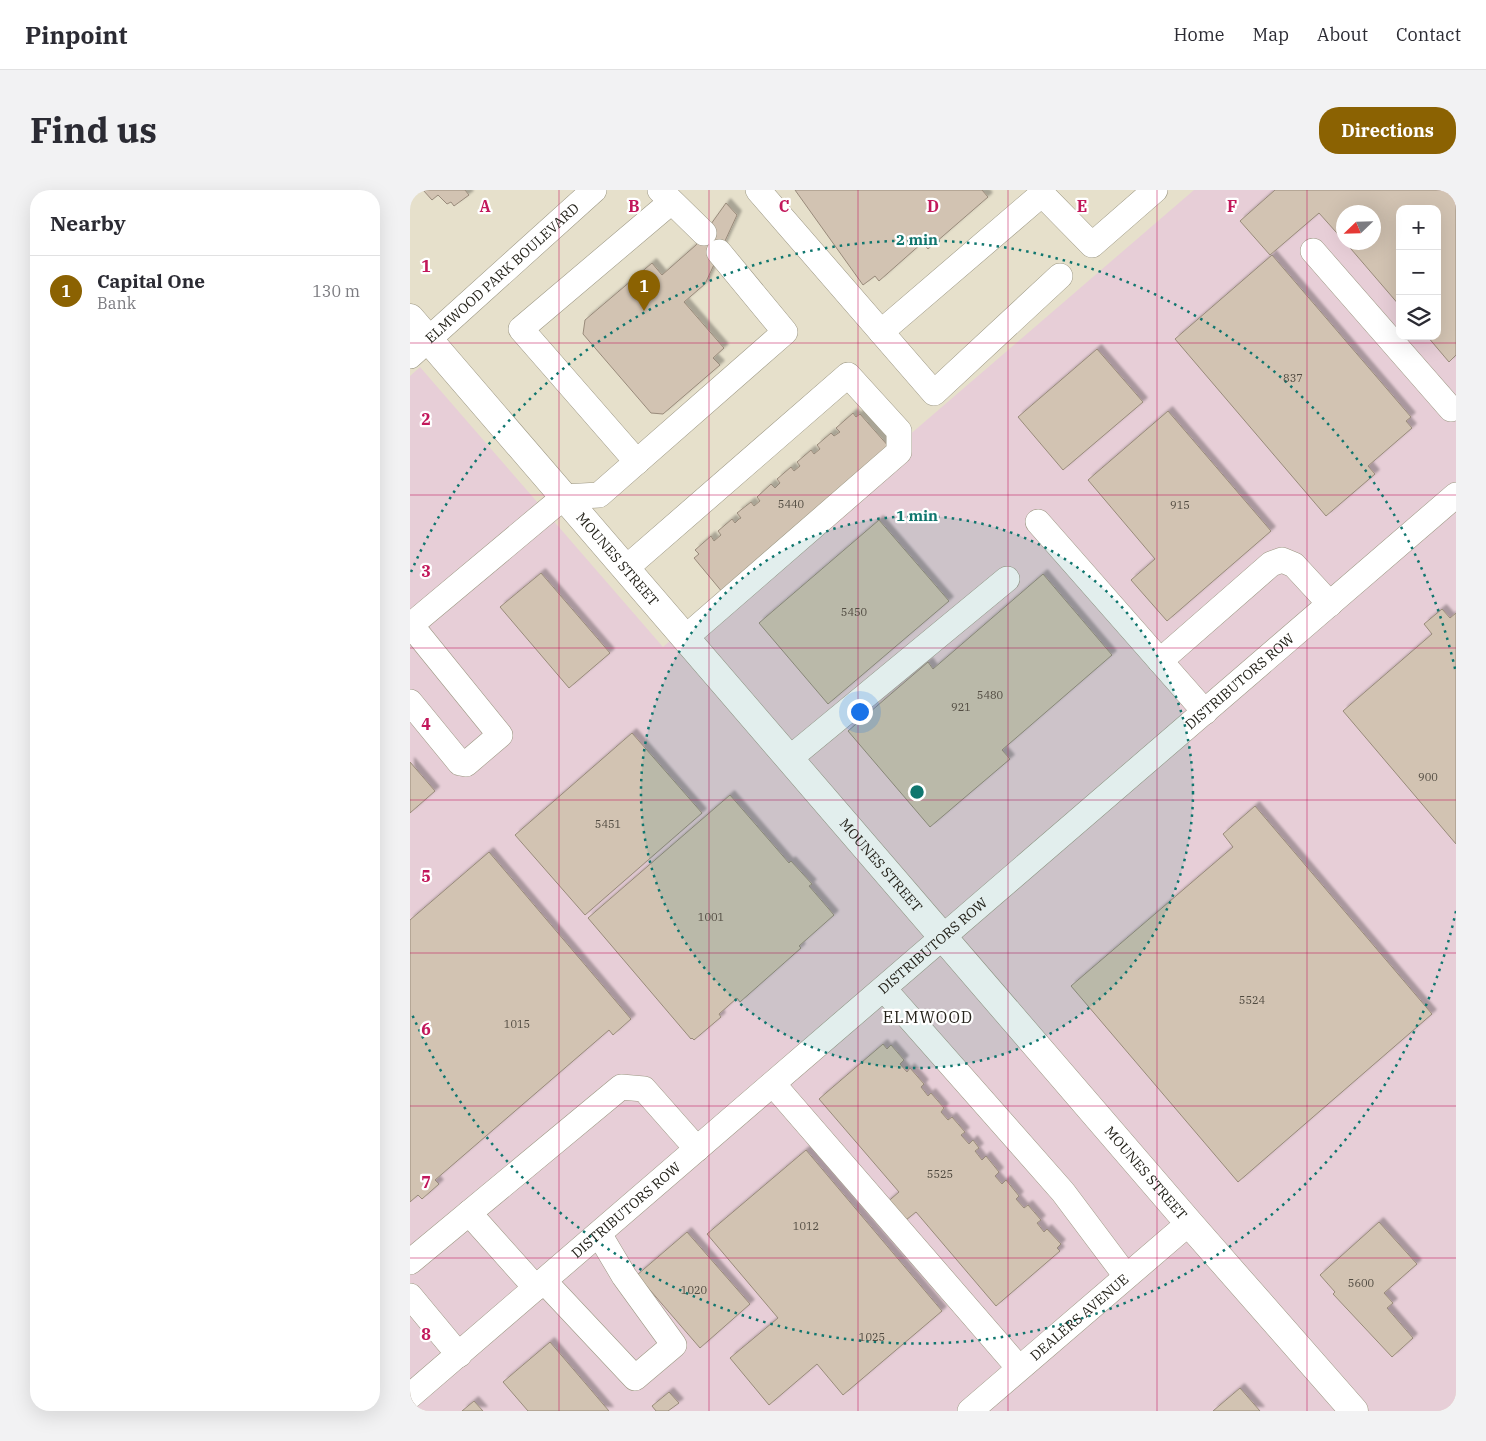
<!DOCTYPE html>
<meta charset="utf-8">
<style>
:root{--surface:#fff;--page:#f2f2f3;--text:#2b2b33;--muted:#7c7c81;--line:#e1e1e2;--accent:#8b6202}
body{margin:0;font-family:"IBM Plex Serif",serif;background:var(--page);color:var(--text)}
.controls{position:absolute;right:15px;top:15px;display:grid;overflow:hidden;border-radius:10px;box-shadow:0 5px 20px #0002}
.controls button{width:45px;height:45px;display:grid;place-items:center;padding:0;border:0;border-bottom:1px solid var(--line);background:var(--surface);color:var(--text);font:25px sans-serif}
.compass{position:absolute;left:926px;top:15px;width:45px;height:45px;border-radius:50%;background:var(--surface);box-shadow:0 5px 20px #0002;rotate:247deg}
.you{position:absolute;left:449px;top:521px;width:18px;height:18px;margin:-12px;border:4px solid #fff;border-radius:50%;background:#1a73e8;box-shadow:0 0 0 8px #1a73e833}
.badge{display:grid;place-items:center;width:32px;height:32px;border-radius:50%;background:var(--accent);color:#fff;font-size:16px;font-weight:700}
.pin{position:absolute;translate:-50% -41px;filter:drop-shadow(0 1px 2px #0008)}
.pin::after{content:'';position:absolute;top:26px;width:18px;height:15px;background:inherit;clip-path:polygon(0 0,100% 0,50% 100%)}
.list{margin:0;padding:0;list-style:none}
h2{display:flex;justify-content:space-between;align-items:center;height:65px;margin:0;padding:0 20px;font-size:21px}
h2 small{font-size:16px;font-weight:400;color:var(--muted)}
.list li{display:grid;grid-template-columns:32px 1fr auto;gap:15px;align-items:center;box-sizing:border-box;height:70px;padding:0 20px;border-top:1px solid var(--line)}
.list b{display:block;font-size:19px;white-space:nowrap}
.list p{margin:0;font-size:16px;white-space:nowrap;color:var(--muted)}
.list em{font-size:16px;font-style:normal;color:var(--muted)}
.icon{flex:none;width:28px;height:28px;fill:none;stroke:currentColor;stroke-width:2;stroke-linecap:round;stroke-linejoin:round}
.map{position:relative;flex:none;width:1046px;height:1221px;overflow:hidden;border-radius:20px}
header{display:flex;align-items:center;gap:30px;box-sizing:border-box;height:70px;padding:0 25px;background:var(--surface);border-bottom:1px solid var(--line)}
header strong{font-size:24px}
nav{display:flex;gap:28px;margin-inline-start:auto;font-size:18px}
.intro{display:flex;align-items:center;justify-content:space-between;box-sizing:border-box;height:120px;padding:0 30px}
h1{margin:0;font-size:35px}
.button{padding:12px 22px;border-radius:20px;background:var(--accent);color:#fff;font-size:18px;font-weight:700}
main{display:flex;gap:30px;padding:0 30px}
aside{flex:1;background:var(--surface);border-radius:20px;box-shadow:0 5px 20px #0002}
.map>svg:first-child{display:block}
</style>
<header>
<strong>Pinpoint</strong>
<nav><a>Home</a><a>Map</a><a>About</a><a>Contact</a></nav>
</header>
<div class="intro"><h1>Find us</h1><a class="button">Directions</a></div>
<main>
<aside>
<h2>Nearby<small></small></h2>
<ul class="list">
<li><span class="badge">1</span><div><b>Capital One</b><p>Bank</p></div><em>130 m</em></li>
</ul>
</aside>
<div class="map">
<svg width="1046" height="1221" viewBox="0 0 1046 1221">
<defs>
<filter id="shadow"><feDropShadow dx="4.5" dy="-4.5" stdDeviation="1" flood-color="#0004"/></filter>
</defs>
<rect width="100%" height="100%" fill="#e6e0cb"/>
<path fill="#e7ced7" fill-rule="evenodd" d="M 784,0 L 1046,0 L 1046,1221 L 0,1221 L 0,186 L 10,177 L 253,457 ZM 990,19 L 1027,19 L 1027,146 L 990,146 ZM 934,22 L 964,22 L 964,52 L 934,52 Z"/>
<g fill="#d2c3b2" stroke="#998b7b" filter="url(#shadow)">
<path d="M 13,0 L 55,0 L 59,5 L 44,16 L 41,12 L 37,14 L 28,5 L 22,10 Z"/>
<path d="M 385,0 L 572,0 L 578,7 L 518,59 L 512,53 L 469,91 L 465,86 L 453,95 Z"/>
<path d="M 865,0 L 1046,0 L 1046,165 L 1039,172 L 1017,146 L 1027,146 L 1027,19 L 990,19 L 990,116 L 935,52 L 964,52 L 964,22 L 934,22 L 934,51 L 909,23 L 860,65 L 830,31 Z"/>
<path d="M 316,13 L 327,25 L 295,94 L 274,112 L 314,158 L 303,168 L 310,175 L 253,224 L 241,223 L 173,144 L 175,130 L 242,73 L 252,85 L 286,55 Z"/>
<path d="M 862,65 L 1001,227 L 996,231 L 1002,238 L 958,276 L 965,284 L 916,326 L 765,149 Z"/>
<path d="M 687,159 L 733,212 L 653,280 L 608,227 Z"/>
<path d="M 758,221 L 861,341 L 757,431 L 721,390 L 745,369 L 678,290 Z"/>
<path d="M 443,223 L 446,227 L 450,224 L 480,258 L 313,403 L 284,368 L 289,364 L 285,360 L 301,346 L 304,351 L 311,345 L 308,341 L 322,329 L 325,333 L 329,329 L 331,328 L 327,323 L 341,312 L 344,316 L 350,311 L 347,307 L 361,294 L 365,298 L 370,293 L 367,289 L 381,277 L 384,281 L 390,276 L 387,272 L 401,260 L 404,264 L 410,259 L 407,255 L 421,243 L 424,246 L 430,242 L 426,238 Z"/>
<path d="M 469,330 L 539,411 L 418,514 L 349,433 Z"/>
<path d="M 131,383 L 200,463 L 159,498 L 90,417 Z"/>
<path d="M 633,384 L 702,465 L 592,560 L 600,569 L 520,637 L 438,541 L 518,472 L 523,479 Z"/>
<path d="M 1032,419 L 1040,428 L 1046,423 L 1046,654 L 933,521 L 1022,444 L 1014,434 Z"/>
<path d="M 222,543 L 292,623 L 175,725 L 105,645 Z"/>
<path d="M 0,572 L 25,601 L 0,623 Z"/>
<path d="M 320,605 L 379,673 L 381,671 L 402,694 L 399,696 L 424,725 L 389,756 L 391,758 L 330,812 L 327,808 L 309,824 L 311,827 L 284,850 L 282,848 L 281,849 L 178,728 Z"/>
<path d="M 845,616 L 1022,824 L 828,992 L 661,796 L 823,657 L 813,644 Z"/>
<path d="M 79,662 L 221,829 L 203,845 L 199,840 L 25,990 L 29,994 L 12,1009 L 8,1005 L 0,1012 L 0,730 Z"/>
<path d="M 473,854 L 477,859 L 481,855 L 494,870 L 490,874 L 497,882 L 500,878 L 514,894 L 511,897 L 518,906 L 521,903 L 534,918 L 531,922 L 538,930 L 542,927 L 555,942 L 551,945 L 559,954 L 563,950 L 569,958 L 565,961 L 572,970 L 576,966 L 589,982 L 585,986 L 592,994 L 596,990 L 609,1006 L 606,1009 L 614,1018 L 618,1015 L 631,1030 L 627,1033 L 634,1042 L 637,1039 L 651,1054 L 647,1058 L 650,1061 L 586,1116 L 506,1022 L 491,1034 L 474,1015 L 489,1002 L 409,909 Z"/>
<path d="M 396,960 L 532,1121 L 433,1205 L 407,1174 L 359,1215 L 320,1168 L 368,1128 L 297,1044 Z"/>
<path d="M 969,1032 L 1007,1074 L 974,1103 L 983,1113 L 977,1118 L 1003,1148 L 982,1167 L 923,1104 L 925,1102 L 910,1085 Z"/>
<path d="M 277,1042 L 340,1114 L 290,1158 L 227,1085 Z"/>
<path d="M 140,1152 L 199,1221 L 118,1221 L 93,1192 Z"/>
<path d="M 830,1198 L 850,1221 L 803,1221 Z"/>
<path d="M 259,1202 L 269,1213 L 258,1221 L 246,1221 L 242,1216 Z"/>
<path d="M 64,1211 L 73,1221 L 52,1221 Z"/>
</g>
<g fill="none" stroke-linecap="round" stroke-linejoin="round">
<defs>
<g id="minor">
<path d="M 250,0 L 294,43"/>
<path d="M 348,0 L 524,203 L 650,86"/>
<path d="M 903,61 L 1041,219"/>
<path d="M 471,142 L 632,4 L 682,55 L 745,0"/>
<path id="s1" d="M 0,166 L 184,0"/>
<path d="M 227,272 L 111,139 L 261,12"/>
<path d="M 628,332 L 795,522"/>
<path d="M 215,379 L 438,185 L 489,241 L 489,262 L 275,448"/>
<path d="M 0,434 L 90,545 L 56,574 L 50,573 L 0,512"/>
<path d="M 1,435 L 154,307 L 189,305 L 375,142 L 309,62"/>
<path d="M 750,471 L 861,374 L 872,370 L 884,375 L 920,414"/>
<path d="M 379,569 L 597,389"/>
<path d="M 474,799 L 653,1002 L 716,1086"/>
<path d="M 363,894 L 609,1178"/>
<path d="M 59,1023 L 126,1098"/>
<path d="M 0,1072 L 211,897 L 234,899 L 287,959"/>
<path d="M 134,1091 L 225,1188 L 264,1155 L 214,1086 L 189,1044"/>
<path d="M 0,1106 L 49,1165"/>
<path id="s2" d="M 0,1206 L 1046,305"/>
<path id="s3" d="M 560,1221 L 779,1033"/>
</g>
<g id="major">
<path id="s4" d="M 0,128 L 779,1033 L 944,1221"/>
</g>
</defs>
<use href="#minor" stroke="#9c9783" stroke-width="26"/>
<use href="#major" stroke="#9c9783" stroke-width="29"/>
<use href="#minor" stroke="#fff" stroke-width="25"/>
<use href="#major" stroke="#fff" stroke-width="28"/>
</g>
<path fill="none" stroke="#c2185b" stroke-width="1" stroke-opacity="0.55" d="M 149,0 L 149,1221M 299,0 L 299,1221M 448,0 L 448,1221M 598,0 L 598,1221M 747,0 L 747,1221M 897,0 L 897,1221M 0,153 L 1046,153M 0,305 L 1046,305M 0,458 L 1046,458M 0,610 L 1046,610M 0,763 L 1046,763M 0,916 L 1046,916M 0,1068 L 1046,1068"/>
<circle cx="507" cy="602" r="276" fill="#0f766e" fill-opacity=".12"/>
<g fill="none" stroke="#0f766e" stroke-width="2.5" stroke-dasharray="2.5 5">
<circle cx="507" cy="602" r="276"/>
<path d="M1046 721A552 552 0 0 1 1 822M1 382A552 552 0 0 1 1046 483"/>
</g>
<g text-anchor="middle" stroke-width="4.5" stroke-linejoin="round" paint-order="stroke">
<g font-size="11" fill="#504a40">
<text x="883" y="192">837</text>
<text x="381" y="318">5440</text>
<text x="770" y="319">915</text>
<text x="444" y="426">5450</text>
<text x="580" y="509">5480</text>
<text x="551" y="521">921</text>
<text x="1018" y="591">900</text>
<text x="198" y="638">5451</text>
<text x="301" y="731">1001</text>
<text x="842" y="814">5524</text>
<text x="107" y="838">1015</text>
<text x="530" y="988">5525</text>
<text x="396" y="1040">1012</text>
<text x="951" y="1097">5600</text>
<text x="284" y="1104">1020</text>
<text x="462" y="1151">1025</text>
</g>
<g font-size="14" fill="#24221a" stroke="#fff">
<text dy="5" stroke="none"><textPath href="#s1" startOffset="124">ELMWOOD PARK BOULEVARD</textPath></text>
<text dy="5" stroke="none"><textPath href="#s4" startOffset="318">MOUNES STREET</textPath></text>
<text dy="5" stroke="none"><textPath href="#s2" startOffset="1095">DISTRIBUTORS ROW</textPath></text>
<text dy="5" stroke="none"><textPath href="#s4" startOffset="722">MOUNES STREET</textPath></text>
<text dy="5" stroke="none"><textPath href="#s2" startOffset="690">DISTRIBUTORS ROW</textPath></text>
<text dy="5" stroke="none"><textPath href="#s4" startOffset="1128">MOUNES STREET</textPath></text>
<text dy="5" stroke="none"><textPath href="#s2" startOffset="285">DISTRIBUTORS ROW</textPath></text>
<text dy="5" stroke="none"><textPath href="#s3" startOffset="144">DEALERS AVENUE</textPath></text>
</g>
<g font-size="16" letter-spacing="1" fill="#24221a" stroke="#fff">
<text x="518" y="833">ELMWOOD</text>
</g>
</g>
<g font-size="16" text-anchor="middle" font-weight="bold" fill="#c2185b" stroke="#fff" stroke-width="4.5" stroke-linejoin="round" paint-order="stroke">
<text x="75" y="22">A</text>
<text x="224" y="22">B</text>
<text x="374" y="22">C</text>
<text x="523" y="22">D</text>
<text x="672" y="22">E</text>
<text x="822" y="22">F</text>
<text x="16" y="82">1</text>
<text x="16" y="235">2</text>
<text x="16" y="387">3</text>
<text x="16" y="540">4</text>
<text x="16" y="692">5</text>
<text x="16" y="845">6</text>
<text x="16" y="998">7</text>
<text x="16" y="1150">8</text>
</g>
<circle cx="507" cy="602" r="8" fill="#0f766e" stroke="#fff" stroke-width="2.5"/>
<g font-size="15" text-anchor="middle" font-weight="bold" fill="#0f766e" stroke="#fff" stroke-width="4.5" stroke-linejoin="round" paint-order="stroke">
<text x="507" y="55">2 min</text>
<text x="507" y="331">1 min</text>
</g>
</svg>
<div class="controls">
<button>+</button>
<button>−</button>
<button><svg class="icon" aria-label="layers" viewBox="0 0 24 24"><path d="M12 4l9 5-9 5-9-5zM3 14l9 5 9-5"/></svg></button>
</div>
<svg class="compass" viewBox="-18 -18 36 36"><path d="M0-13l5 13h-10z" fill="#e53935"/><path d="M0 13l5-13h-10z" fill="#7c7c81"/></svg>
<div class="you"></div>
<div class="pin badge" style="left:234px;top:121px">1</div>
</div>
</main>
